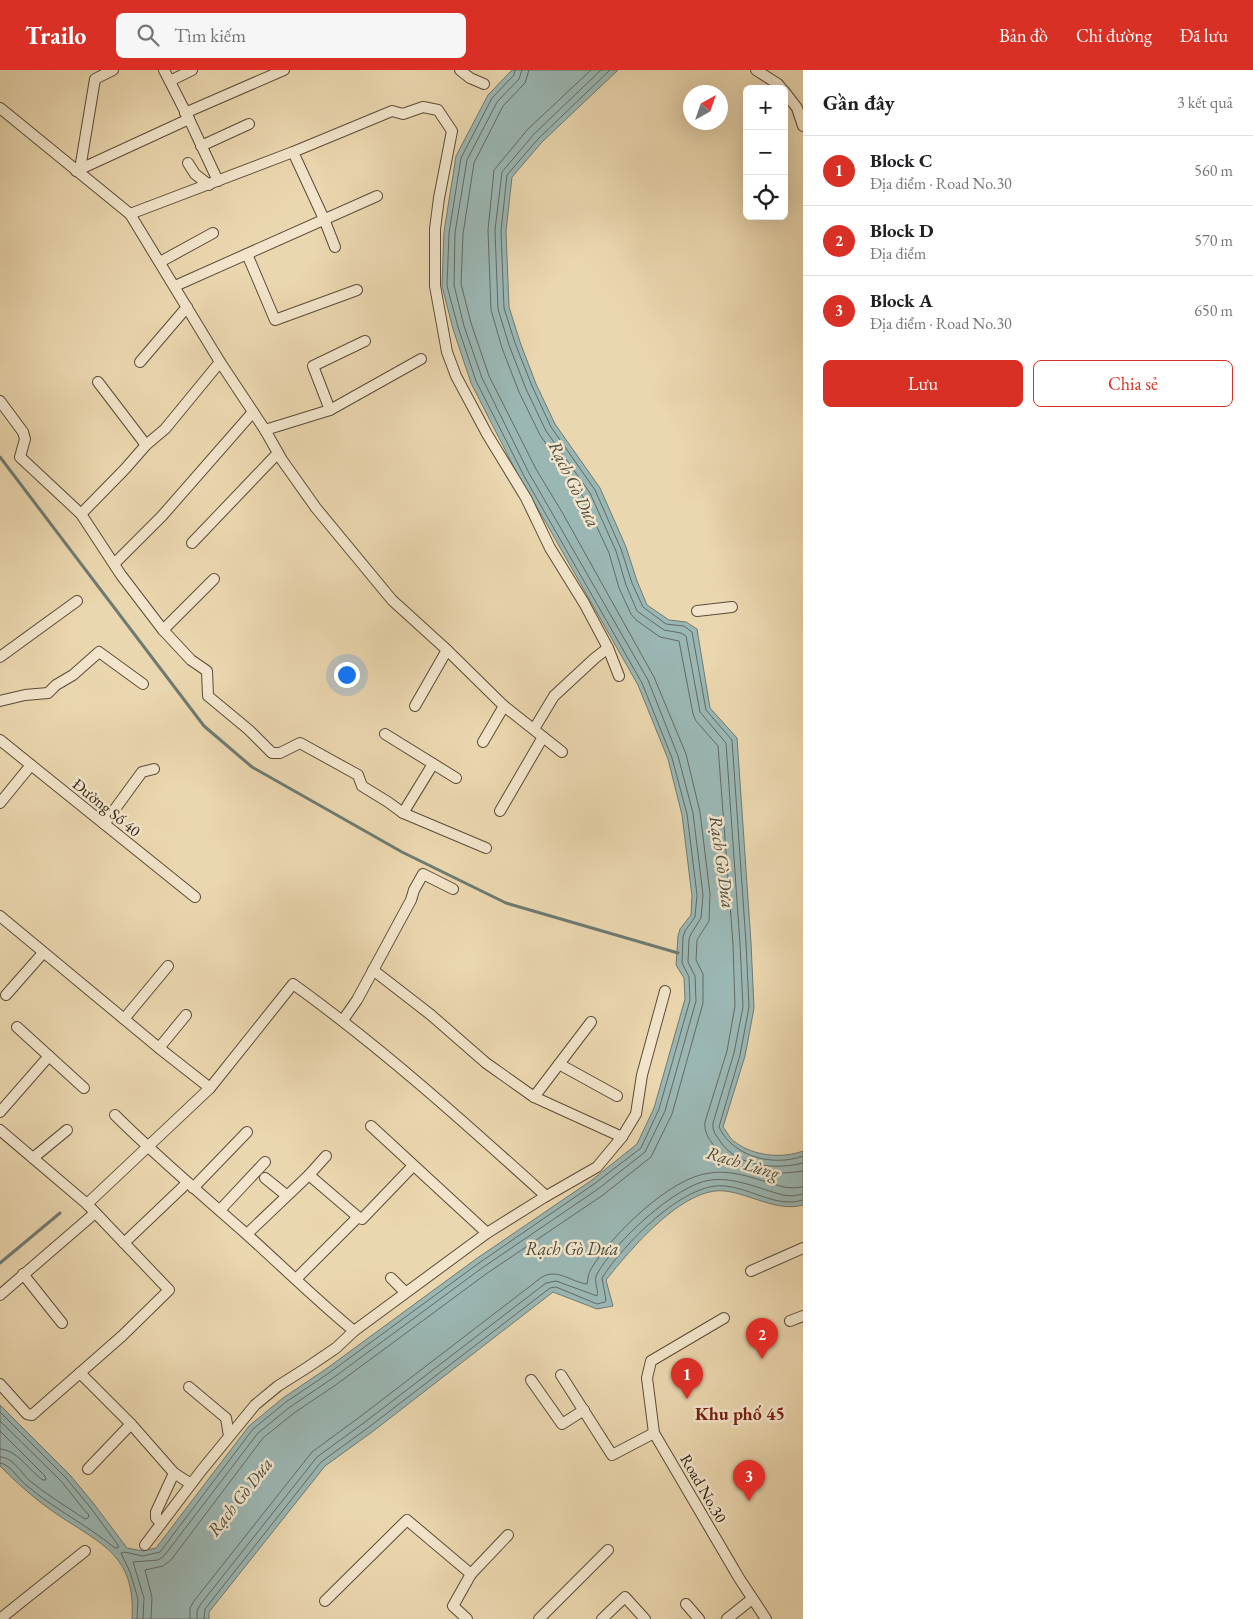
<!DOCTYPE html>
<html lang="vi">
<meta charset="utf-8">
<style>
:root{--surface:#fff;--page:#f6f6f6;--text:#202124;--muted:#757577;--line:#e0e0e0;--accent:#d93025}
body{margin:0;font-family:"EB Garamond",serif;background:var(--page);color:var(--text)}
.controls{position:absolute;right:15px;top:15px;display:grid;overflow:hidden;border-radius:8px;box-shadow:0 5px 20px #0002}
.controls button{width:45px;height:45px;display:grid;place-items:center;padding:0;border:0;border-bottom:1px solid var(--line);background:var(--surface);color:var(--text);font:25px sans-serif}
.compass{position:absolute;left:683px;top:15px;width:45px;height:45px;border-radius:50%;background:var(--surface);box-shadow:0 5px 20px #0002;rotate:40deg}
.you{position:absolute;left:346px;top:604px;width:18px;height:18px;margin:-12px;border:4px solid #fff;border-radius:50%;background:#1a73e8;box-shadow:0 0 0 8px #1a73e833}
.badge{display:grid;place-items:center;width:32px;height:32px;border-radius:50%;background:var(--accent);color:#fff;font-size:16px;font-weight:700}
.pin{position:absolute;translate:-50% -41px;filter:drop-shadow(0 1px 2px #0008)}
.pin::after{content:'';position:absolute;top:26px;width:18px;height:15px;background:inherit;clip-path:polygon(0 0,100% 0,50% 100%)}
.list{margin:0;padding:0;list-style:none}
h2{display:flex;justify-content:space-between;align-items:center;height:65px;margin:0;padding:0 20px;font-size:21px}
h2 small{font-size:16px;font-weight:400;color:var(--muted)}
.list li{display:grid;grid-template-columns:32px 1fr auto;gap:15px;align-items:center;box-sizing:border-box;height:70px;padding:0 20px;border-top:1px solid var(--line)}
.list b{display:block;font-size:19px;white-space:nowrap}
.list p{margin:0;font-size:16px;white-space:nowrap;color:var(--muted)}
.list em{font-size:16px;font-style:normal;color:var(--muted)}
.actions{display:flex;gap:10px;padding:15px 20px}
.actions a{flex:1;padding:11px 0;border:1px solid var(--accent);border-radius:8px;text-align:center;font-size:18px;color:var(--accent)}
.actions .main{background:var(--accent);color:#fff}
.icon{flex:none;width:28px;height:28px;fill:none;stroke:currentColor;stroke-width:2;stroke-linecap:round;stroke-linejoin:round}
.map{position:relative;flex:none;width:803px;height:1549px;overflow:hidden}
header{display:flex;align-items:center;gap:30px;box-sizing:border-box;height:70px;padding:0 25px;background:var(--accent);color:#fff}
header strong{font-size:24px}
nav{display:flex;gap:28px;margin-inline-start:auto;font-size:18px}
.search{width:350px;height:45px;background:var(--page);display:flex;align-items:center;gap:12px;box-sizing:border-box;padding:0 18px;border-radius:8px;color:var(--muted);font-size:19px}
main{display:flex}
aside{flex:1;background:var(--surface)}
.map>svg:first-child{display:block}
</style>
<header>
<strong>Trailo</strong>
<div class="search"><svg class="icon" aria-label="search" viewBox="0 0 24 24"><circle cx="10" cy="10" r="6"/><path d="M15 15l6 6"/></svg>Tìm kiếm</div>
<nav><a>Bản đồ</a><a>Chỉ đường</a><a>Đã lưu</a></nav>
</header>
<main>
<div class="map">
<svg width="803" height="1549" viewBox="0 0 803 1549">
<rect width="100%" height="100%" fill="#ebd7af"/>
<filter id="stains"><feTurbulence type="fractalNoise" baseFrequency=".004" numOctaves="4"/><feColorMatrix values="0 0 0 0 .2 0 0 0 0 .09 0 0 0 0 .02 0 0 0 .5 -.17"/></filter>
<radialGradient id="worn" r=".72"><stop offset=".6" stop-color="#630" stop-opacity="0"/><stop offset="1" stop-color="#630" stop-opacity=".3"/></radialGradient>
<path fill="#9bb7b4" stroke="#6e7a72" d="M 512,0 L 618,0 L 542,72 L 512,107 L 506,161 L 509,237 L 520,272 L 536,314 L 555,354 L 600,418 L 626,477 L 637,511 L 647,535 L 669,550 L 686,552 L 697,559 L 710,638 L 737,668 L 751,873 L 754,938 L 745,986 L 723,1057 C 727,1062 730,1069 735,1072 C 753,1086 782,1089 803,1081 L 803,1135 C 776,1142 751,1124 725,1121 C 683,1116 630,1180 606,1210 L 613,1236 L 597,1239 L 553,1222 L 372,1362 L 325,1396 L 209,1542 L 209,1549 L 132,1549 C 136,1486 103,1475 58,1445 C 36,1430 19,1415 0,1396 L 0,1335 L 70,1405 L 94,1434 L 127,1478 L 143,1481 L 156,1478 L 249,1356 L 283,1328 L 326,1299 L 476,1189 L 592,1110 L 637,1074 L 654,1038 L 685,929 L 684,908 L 676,895 L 678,866 L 680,859 L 691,845 L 692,826 L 682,745 L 668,689 L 638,615 L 545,451 L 520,409 L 471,313 L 453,259 L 442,216 L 444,162 L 456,86 L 488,25 Z"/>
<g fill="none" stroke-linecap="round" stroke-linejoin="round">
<g stroke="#626a62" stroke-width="1">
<path d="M 591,0 L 528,59 L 494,100 L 488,160 L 491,240 L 502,278 L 519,322 L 540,365 L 583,427 L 609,483 L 619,518 L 631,544 L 636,550 L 660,567 L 679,571 L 693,644 L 696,651 L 718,676 L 733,874 L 735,936 L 727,981 L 705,1052 C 704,1060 707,1066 712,1073 C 733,1104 769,1106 803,1101"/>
<path d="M 601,0 L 534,64 L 502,102 L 495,160 L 498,239 L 509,275 L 526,319 L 546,361 L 590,423 L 616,481 L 626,515 L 637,541 L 664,560 L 681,563 L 686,566 L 700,642 L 726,673 L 740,874 L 743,937 L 734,983 L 713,1053 C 712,1061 716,1065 720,1071 C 737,1097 775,1100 803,1093"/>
<path d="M 610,0 L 538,69 L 507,105 L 501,161 L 504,238 L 515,273 L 532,316 L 551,357 L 595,420 L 621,479 L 632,513 L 643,537 L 666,554 L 684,556 L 692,562 L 706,640 L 732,670 L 746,873 L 749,937 L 740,985 L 719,1057 C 733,1087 773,1097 803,1086"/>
<path d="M 0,1342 L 66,1408 L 90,1437 L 118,1475 L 118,1478 L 115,1478 C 87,1455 54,1439 26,1415 C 18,1409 10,1394 0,1393"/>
<path d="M 0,1351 L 62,1412 L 85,1441 L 89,1445 L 88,1448 L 85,1449 C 67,1437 47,1425 30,1411 C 21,1403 13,1387 0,1387"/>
<path d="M 0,1361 L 45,1406 L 46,1410 L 43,1410 C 29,1401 18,1380 0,1379"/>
<path d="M 137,1549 L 138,1529 L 130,1502 L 121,1483 L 124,1482 L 143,1486 L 160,1482 L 253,1359 L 286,1332 L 329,1303 L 479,1193 L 594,1114 L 641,1078 L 659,1039 L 690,930 L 689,907 L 682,893 L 683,867 L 685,861 L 695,847 L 697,825 L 687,744 L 672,688 L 642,613 L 524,406 L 476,311 L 458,257 L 447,216 L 449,163 L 461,88 L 492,28 L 514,5 L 515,0"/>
<path d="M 143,1549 L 144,1528 L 133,1492 L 158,1490 L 164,1486 L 258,1363 L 290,1337 L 333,1308 L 482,1198 L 598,1119 L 645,1082 L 665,1041 L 696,931 L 695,906 L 688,892 L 689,869 L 691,864 L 701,848 L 703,825 L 693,743 L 678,686 L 648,610 L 529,403 L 482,308 L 464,256 L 454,215 L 455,163 L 467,90 L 497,32 L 519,9 L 522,0"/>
<path d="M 151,1549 L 152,1527 L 145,1500 L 163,1496 L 171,1490 L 263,1368 L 294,1343 L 337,1314 L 486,1204 L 603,1125 L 651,1087 L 672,1044 L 703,933 L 703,904 L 696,890 L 697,870 L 709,851 L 710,824 L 700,742 L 686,684 L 654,607 L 562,442 L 536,399 L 489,306 L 471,253 L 461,214 L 463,164 L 474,93 L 503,36 L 525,13 L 529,0"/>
<path d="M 190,1549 L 190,1538 L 194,1531 L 312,1382 L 361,1346 L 542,1207 C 558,1198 571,1212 587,1214 C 588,1209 588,1204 591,1199 C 611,1166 670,1107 710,1103 C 735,1099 760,1111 784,1117 L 792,1118 L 803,1117"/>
<path d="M 197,1549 L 197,1541 L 200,1535 L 317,1387 L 365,1352 L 546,1213 L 556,1211 L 597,1226 C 599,1219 593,1211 597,1204 C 614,1173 676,1114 711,1110 C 735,1107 760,1119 783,1125 L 792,1126 L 803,1124"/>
<path d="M 204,1549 L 205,1539 L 321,1392 L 369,1357 L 550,1218 L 556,1217 L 597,1234 L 605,1232 L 606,1230 L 602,1208 C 622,1176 684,1111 725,1116 C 748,1118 769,1133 792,1132 C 795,1132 799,1131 803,1130"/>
</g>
<g stroke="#6e7a72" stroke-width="3">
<path d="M 0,387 L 204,656 L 252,697 L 402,782 L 506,833 L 678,883"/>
<path d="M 0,1193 L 60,1143"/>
</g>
<defs>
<g id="street">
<path d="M 460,0 L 470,8 L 484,14"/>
<path d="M 756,0 L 778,14 L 782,19"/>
<path d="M 170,11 L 192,0"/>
<path d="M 784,21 L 797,38 L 803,56"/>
<path d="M 0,38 L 130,144 L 220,292 L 265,360 L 282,390 L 316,438 L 392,530 L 447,580 L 504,636 L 562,682"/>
<path d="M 185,43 L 284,0"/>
<path d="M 189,49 L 218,111"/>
<path d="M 201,76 L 249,54"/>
<path d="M 293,82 L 324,149 L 335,177"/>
<path d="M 188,93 L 195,104 L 209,115"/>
<path d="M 80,99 L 95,9 L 113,0"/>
<path d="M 76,101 L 189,49 L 164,0"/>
<path d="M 130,144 L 293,82 L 392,41 L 403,44 L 423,37 L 438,40 L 452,61 L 439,128 L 435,159 L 435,216 L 447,282 L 456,306 L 487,364 L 526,428 L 550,478 L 584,533 L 608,578 L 619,606"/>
<path d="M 247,184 L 275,250 L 357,220"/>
<path d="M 160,192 L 213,163"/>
<path d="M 175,216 L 377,126"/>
<path d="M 140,292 L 187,237"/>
<path d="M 98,312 L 146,375"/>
<path d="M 0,331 L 23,362 L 25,369 L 20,387 L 81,444 L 121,505 L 163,560 L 191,590 L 207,601 L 208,626 L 249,660 L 272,683 L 280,683 L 300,673 L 358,705 L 362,716 L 388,732 L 403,743 L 486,778"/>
<path d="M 330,340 L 313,296 L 365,271"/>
<path d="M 265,360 L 330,340 L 421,289"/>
<path d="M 81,444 L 125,399 L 146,375 L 165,359 L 220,292"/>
<path d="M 192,473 L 278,383"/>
<path d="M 114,494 L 162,446 L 253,342"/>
<path d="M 697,541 L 732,537"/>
<path d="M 163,560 L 214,509"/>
<path d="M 0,587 L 77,531"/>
<path d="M 0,631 L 25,625 L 48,623 L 56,615 L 73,605 L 99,582 L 143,614"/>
<path d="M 415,636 L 447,580"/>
<path d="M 534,659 L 554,626 L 595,588 L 608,578"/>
<path d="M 385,664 L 456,708"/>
<path d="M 0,670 L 195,827"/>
<path d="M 483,672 L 504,636"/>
<path d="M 0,733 L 31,695"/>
<path d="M 500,741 L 543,667"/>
<path d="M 403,743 L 433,694"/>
<path d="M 104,754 L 142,702 L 154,699"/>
<path d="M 0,846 L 159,978 L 210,1018"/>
<path d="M 373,900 L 431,945 L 486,993 L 534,1027 L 622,1067"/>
<path d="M 6,925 L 43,883"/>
<path d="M 124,949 L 168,896"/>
<path d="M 343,950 L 357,930 L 411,830 L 414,820 L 423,804 L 453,819"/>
<path d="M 17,957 L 84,1018"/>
<path d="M 159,978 L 186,945"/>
<path d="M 559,994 L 617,1026"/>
<path d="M 534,1027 L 591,952"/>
<path d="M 0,1042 L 49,986"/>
<path d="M 115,1045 C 156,1086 200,1123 243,1161 C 280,1194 315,1229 354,1261"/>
<path d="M 371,1056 L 487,1163"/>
<path d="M 0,1060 L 87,1134 L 169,1220 L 122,1266 L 32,1345 L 27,1344 L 0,1314"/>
<path d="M 33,1088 L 67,1060"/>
<path d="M 309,1105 L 358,1147 L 362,1149 L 410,1099"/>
<path d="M 265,1108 L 286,1125"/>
<path d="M 193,1118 L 247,1062"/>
<path d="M 87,1134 L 210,1018 L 293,914 C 382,978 464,1052 546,1126"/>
<path d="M 220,1140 L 265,1092"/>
<path d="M 247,1164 L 309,1105 L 326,1086"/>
<path d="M 124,1173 L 187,1113"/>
<path d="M 751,1201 L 803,1178"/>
<path d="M 23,1204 L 62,1253"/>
<path d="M 391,1208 L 405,1222"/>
<path d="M 296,1209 L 358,1147"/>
<path d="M 0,1225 L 95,1143"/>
<path d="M 724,1248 L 651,1291 L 647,1308 L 654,1363 L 739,1508 L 766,1549"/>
<path d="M 790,1251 L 803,1246"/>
<path d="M 80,1303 L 131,1354 L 174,1403 L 191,1414"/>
<path d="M 561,1305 L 612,1385 L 654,1363"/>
<path d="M 531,1310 L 562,1354 L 584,1340"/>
<path d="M 189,1317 L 226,1348 L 229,1366"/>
<path d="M 88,1399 L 131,1354"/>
<path d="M 161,1453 L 156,1448 L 156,1442 L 174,1403"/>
<path d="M 145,1475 L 201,1401 L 255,1335 L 278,1316 L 308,1297 L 336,1278 L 354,1261 L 487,1163 L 543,1128 L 597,1097 L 622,1067 L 636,1044 L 642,1005 L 665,921"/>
<path d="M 471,1504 L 508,1465"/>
<path d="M 325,1531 L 407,1450 L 471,1504 L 453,1536 L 467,1549"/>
<path d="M 686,1534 L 699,1549"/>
<path d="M 0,1549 L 85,1481"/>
<path d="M 539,1549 L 608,1480"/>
<path d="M 602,1549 L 625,1527 L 645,1549"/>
<path d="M 727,1549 L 752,1529"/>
</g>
</defs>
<use href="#street" stroke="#5a4c38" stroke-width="12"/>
<use href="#street" stroke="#f2e5cb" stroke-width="10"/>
</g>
<g text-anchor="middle" stroke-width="5" stroke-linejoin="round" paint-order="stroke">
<g font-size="16" fill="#2a1e10" stroke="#f2e5cb">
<text transform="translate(107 737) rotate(39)" y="6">Đường Số 40</text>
<text transform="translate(704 1418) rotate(60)" y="6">Road No.30</text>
</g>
<g font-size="18" font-style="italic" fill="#4c4c41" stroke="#f2e5cb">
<text transform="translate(574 414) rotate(64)" y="6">Rạch Gò Dưa</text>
<text transform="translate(722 792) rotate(82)" y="6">Rạch Gò Dưa</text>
<text transform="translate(743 1093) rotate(17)" y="6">Rạch Lùng</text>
<text x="572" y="1185">Rạch Gò Dưa</text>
<text transform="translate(240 1427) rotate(-52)" y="6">Rạch Gò Dưa</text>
</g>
<g font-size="18" font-weight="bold" fill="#7a1f14" stroke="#f2e5cb">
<text x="740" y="1350">Khu phố 45</text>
</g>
</g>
<rect width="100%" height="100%" filter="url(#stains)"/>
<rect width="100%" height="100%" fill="url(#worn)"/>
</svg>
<div class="controls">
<button>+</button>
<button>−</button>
<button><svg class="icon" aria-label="locate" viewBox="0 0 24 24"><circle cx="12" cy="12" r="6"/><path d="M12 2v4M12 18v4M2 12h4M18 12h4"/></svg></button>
</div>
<svg class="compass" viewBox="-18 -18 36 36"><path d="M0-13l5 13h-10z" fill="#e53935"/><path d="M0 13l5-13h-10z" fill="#757577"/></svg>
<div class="you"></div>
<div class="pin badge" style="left:687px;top:1329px">1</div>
<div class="pin badge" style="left:762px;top:1289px">2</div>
<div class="pin badge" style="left:749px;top:1431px">3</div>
</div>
<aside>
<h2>Gần đây<small>3 kết quả</small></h2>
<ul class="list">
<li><span class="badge">1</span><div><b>Block C</b><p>Địa điểm · Road No.30</p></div><em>560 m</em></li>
<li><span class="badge">2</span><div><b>Block D</b><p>Địa điểm</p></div><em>570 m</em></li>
<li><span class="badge">3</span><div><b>Block A</b><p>Địa điểm · Road No.30</p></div><em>650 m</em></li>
</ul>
<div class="actions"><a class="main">Lưu</a><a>Chia sẻ</a></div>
</aside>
</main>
